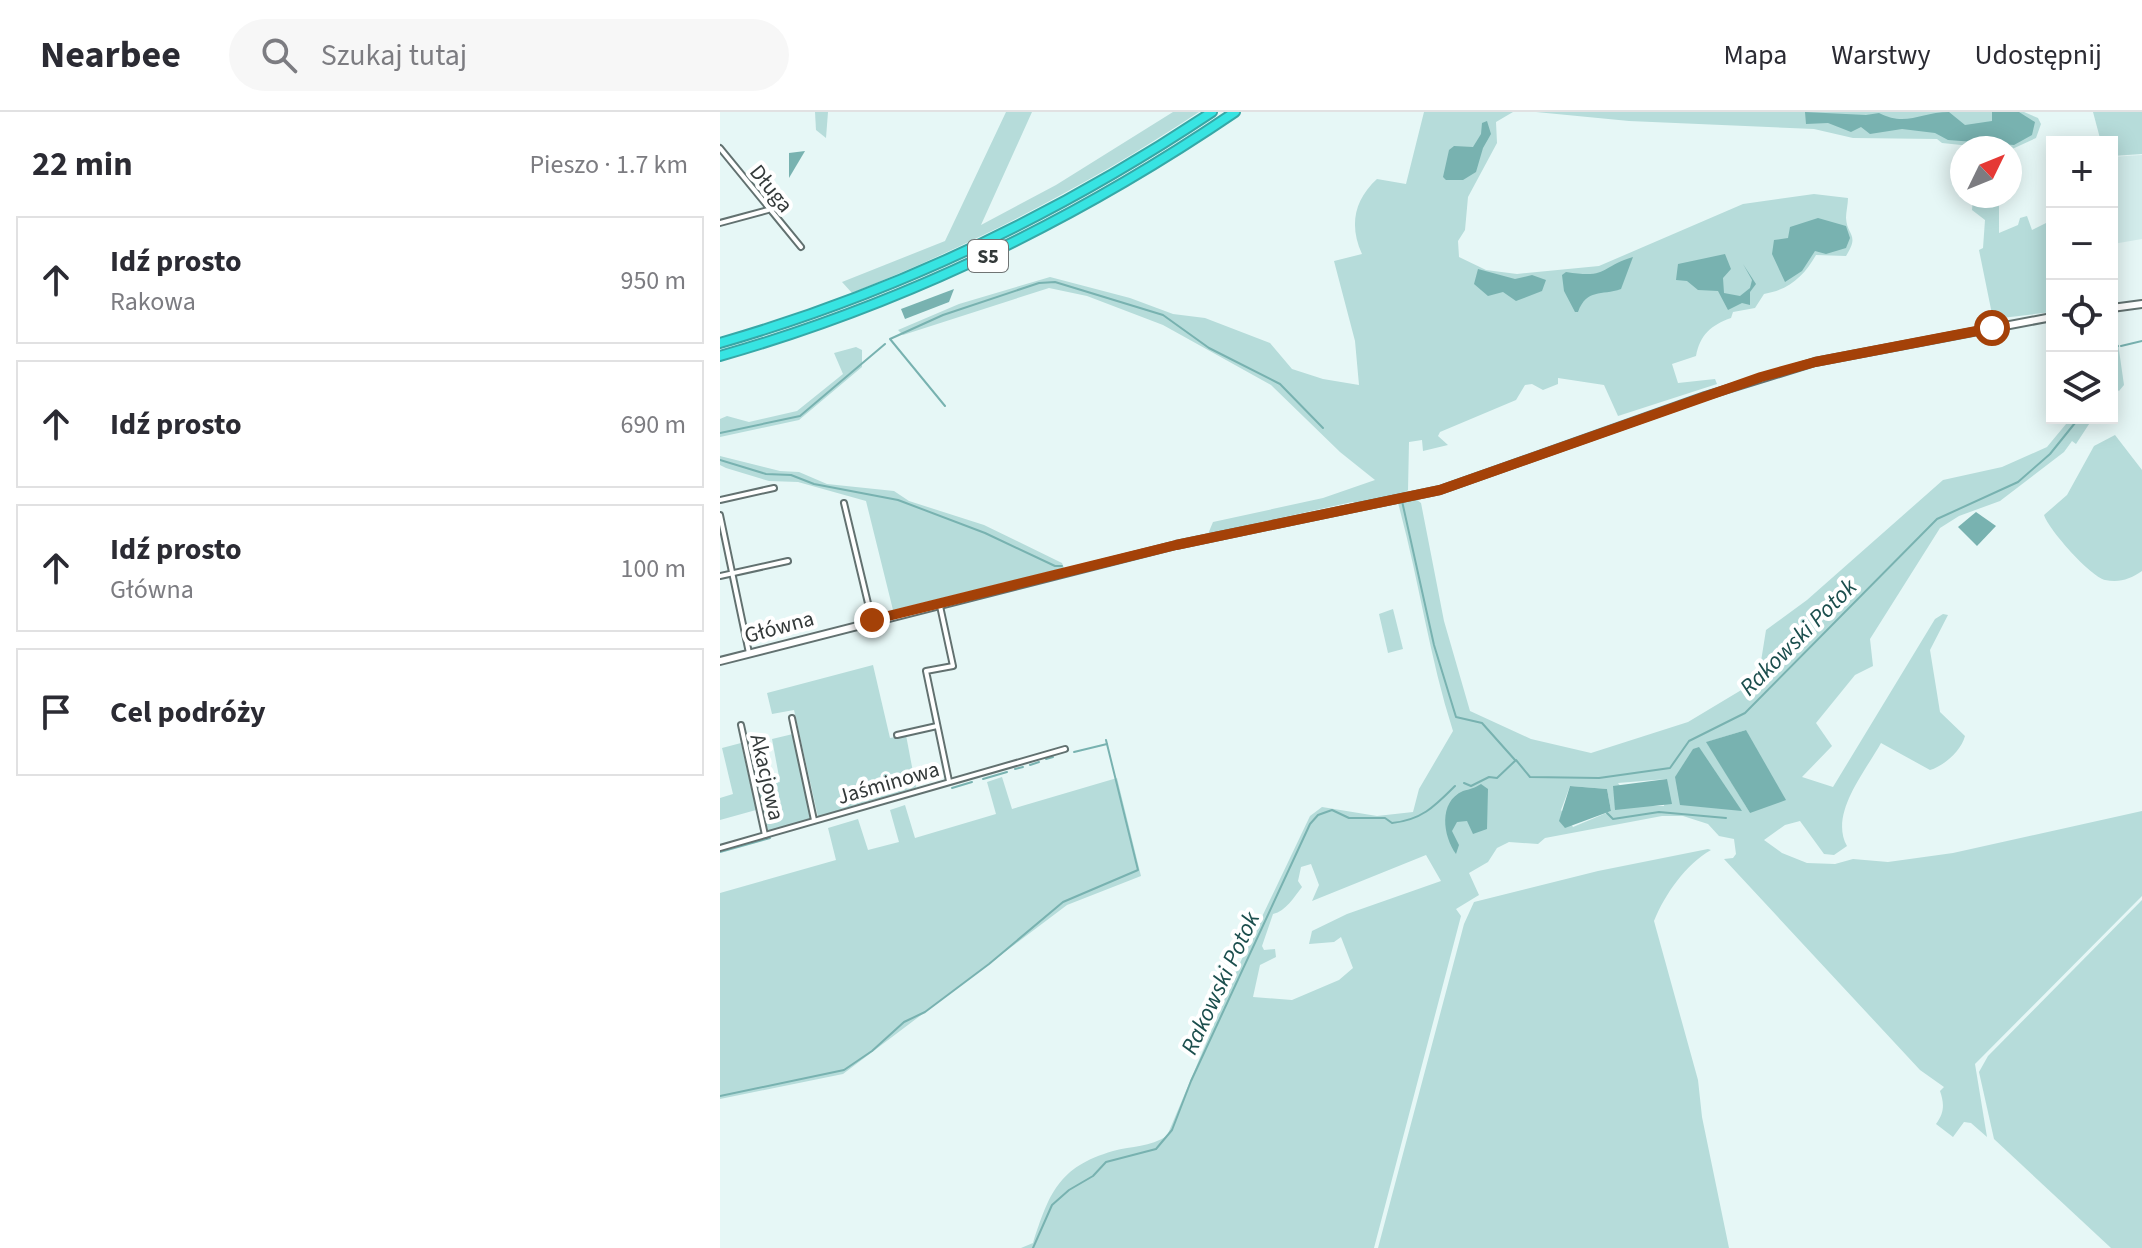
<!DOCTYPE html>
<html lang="pl">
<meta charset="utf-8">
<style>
:root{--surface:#fff;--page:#f7f7f7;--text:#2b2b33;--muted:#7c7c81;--line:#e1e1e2}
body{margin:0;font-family:"Source Sans 3",sans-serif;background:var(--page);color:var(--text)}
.controls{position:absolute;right:24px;top:24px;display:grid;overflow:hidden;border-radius:0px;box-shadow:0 4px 20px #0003}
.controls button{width:72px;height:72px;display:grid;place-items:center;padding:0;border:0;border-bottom:2px solid var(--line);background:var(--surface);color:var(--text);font:40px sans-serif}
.compass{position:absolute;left:1230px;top:24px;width:72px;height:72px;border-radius:50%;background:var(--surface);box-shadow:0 4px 20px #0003;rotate:47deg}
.stop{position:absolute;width:24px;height:24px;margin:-18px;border:6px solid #a44108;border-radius:50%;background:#fff}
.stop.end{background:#a44108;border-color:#fff;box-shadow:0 2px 8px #0008}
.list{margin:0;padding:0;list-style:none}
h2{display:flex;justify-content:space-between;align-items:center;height:104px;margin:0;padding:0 32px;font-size:34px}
h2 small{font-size:26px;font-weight:400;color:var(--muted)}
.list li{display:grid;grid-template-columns:52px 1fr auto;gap:24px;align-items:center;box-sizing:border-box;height:128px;margin:0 16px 16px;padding:0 16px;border:2px solid var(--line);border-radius:0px}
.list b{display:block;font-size:30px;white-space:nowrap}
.list p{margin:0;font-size:26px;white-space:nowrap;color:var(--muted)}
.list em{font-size:26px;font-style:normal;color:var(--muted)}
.icon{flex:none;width:44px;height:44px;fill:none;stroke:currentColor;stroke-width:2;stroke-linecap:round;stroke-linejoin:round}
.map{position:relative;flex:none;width:1422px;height:1136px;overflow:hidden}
header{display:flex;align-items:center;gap:48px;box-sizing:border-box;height:112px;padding:0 40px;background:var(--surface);border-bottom:2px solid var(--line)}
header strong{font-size:38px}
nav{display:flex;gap:44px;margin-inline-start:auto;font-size:28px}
.search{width:560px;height:72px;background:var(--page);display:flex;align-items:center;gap:20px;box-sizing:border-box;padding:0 28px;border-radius:44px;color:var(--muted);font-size:30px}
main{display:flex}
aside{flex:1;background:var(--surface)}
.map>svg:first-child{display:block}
</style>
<header>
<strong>Nearbee</strong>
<div class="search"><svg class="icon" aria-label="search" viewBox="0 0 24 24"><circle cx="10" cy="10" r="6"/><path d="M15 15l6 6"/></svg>Szukaj tutaj</div>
<nav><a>Mapa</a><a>Warstwy</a><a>Udostępnij</a></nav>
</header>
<main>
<aside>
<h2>22 min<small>Pieszo · 1.7 km</small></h2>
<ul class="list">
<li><svg class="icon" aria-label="ahead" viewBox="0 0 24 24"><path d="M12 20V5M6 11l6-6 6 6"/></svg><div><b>Idź prosto</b><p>Rakowa</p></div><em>950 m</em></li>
<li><svg class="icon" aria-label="ahead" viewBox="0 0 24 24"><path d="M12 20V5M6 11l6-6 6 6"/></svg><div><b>Idź prosto</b></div><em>690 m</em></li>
<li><svg class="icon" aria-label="ahead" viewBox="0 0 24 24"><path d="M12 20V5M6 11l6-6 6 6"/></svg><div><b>Idź prosto</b><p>Główna</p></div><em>100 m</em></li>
<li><svg class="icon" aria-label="arrive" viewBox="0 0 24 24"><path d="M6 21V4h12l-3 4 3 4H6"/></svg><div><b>Cel podróży</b></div></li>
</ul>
</aside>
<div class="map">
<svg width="1422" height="1136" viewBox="0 0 1422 1136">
<rect width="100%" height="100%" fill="#e6f7f6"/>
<path fill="#d2eceb" d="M 1422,43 L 1422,127 L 1393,132 L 1396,92 L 1392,45 Z"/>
<g fill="#b6dcda" fill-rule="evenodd">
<path d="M 95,0 L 108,0 L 106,26 L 96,18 Z"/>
<path d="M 286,0 L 312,0 L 261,113 L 336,73 L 453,0 L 479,0 C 369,73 254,132 132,181 L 122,170 L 225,129 Z"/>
<path d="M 704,0 L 793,0 L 776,10 L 777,31 L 748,85 L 745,118 L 738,129 L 739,145 L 766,158 L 797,162 L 879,154 L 1023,92 L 1094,82 L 1128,86 C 1128,92 1126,100 1126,106 C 1127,124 1140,122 1126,144 L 1096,143 C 1084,164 1069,178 1044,182 L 1035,196 L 1013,200 L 1011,206 C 991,213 980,223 976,244 L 952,252 L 958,271 L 995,267 L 997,272 L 898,304 L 884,273 L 838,266 L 838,272 L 823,278 L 812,272 L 805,273 L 796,288 L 720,320 L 718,324 L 728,333 L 703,339 L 702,328 L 689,330 L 688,378 C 678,388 646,393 632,390 L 488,422 L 493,410 L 603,386 L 655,368 L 620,340 L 551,273 L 443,213 L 367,184 L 329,176 L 183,223 L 178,218 L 239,192 L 330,165 L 410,186 L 453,202 L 485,206 L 550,231 L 572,257 L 603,267 L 639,273 L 635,229 L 614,149 L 642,142 C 629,114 634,88 657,67 L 686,72 Z"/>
<path d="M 816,0 L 1304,0 L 1318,6 L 1321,12 L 1316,26 L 1290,38 L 1222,31 L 1217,27 L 1133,26 L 1094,17 L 909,9 Z"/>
<path d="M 1373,0 L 1422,0 L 1422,42 L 1392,44 L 1392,30 L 1381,30 Z"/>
<path d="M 1253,84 L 1279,84 L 1279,121 L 1298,113 L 1300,106 L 1307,104 L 1312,118 L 1332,108 L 1332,200 L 1273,207 L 1259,138 L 1263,136 L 1265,108 L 1252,98 Z"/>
<path d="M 1398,231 L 1404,273 L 1399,279 L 1395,276 L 1392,280 L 1392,233 Z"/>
<path d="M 136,235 L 142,238 L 142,255 L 79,308 L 0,325 L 0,307 L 7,304 L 29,310 L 77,299 L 123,262 L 114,241 Z"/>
<path d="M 1351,306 L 1373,306 L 1356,332 L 1352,329 L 1344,340 L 1280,389 L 1239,404 L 1220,416 L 1150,527 L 1153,554 L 1135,563 L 1096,611 L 1112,634 L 1082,665 L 1113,675 L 1215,507 L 1223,502 L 1228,503 L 1210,538 L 1220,600 L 1245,624 C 1241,639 1224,654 1210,658 L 1161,631 C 1145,660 1109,702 1127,734 L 1114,743 L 1104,742 L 1080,709 L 1065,713 L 1044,728 L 1062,741 L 1087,751 L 1115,752 L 1133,747 L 1168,750 L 1233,741 L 1422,699 L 1422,784 L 1255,952 L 1267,1025 L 1251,1011 L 1244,1010 L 1233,1025 L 1216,1012 C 1225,1000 1224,991 1220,979 L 1224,975 L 1200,958 L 1004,747 L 1013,746 L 1016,742 L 1014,727 L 999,724 L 988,712 L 963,704 L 942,704 L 825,726 L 818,732 L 789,730 L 777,736 L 768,750 L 749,761 L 759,783 L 736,797 L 741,804 L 654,1136 L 301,1136 L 313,1131 C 329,1082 338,1055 393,1039 C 412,1034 430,1035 447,1024 L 519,853 L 590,704 L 602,695 L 657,704 L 693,700 L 699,677 L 733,619 C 709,544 699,467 678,391 L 697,388 L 701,391 L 724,509 L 750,599 L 811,627 L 871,641 L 968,610 L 1038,568 L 1046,518 L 1087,488 L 1223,368 L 1282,355 L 1327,335 ZM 1026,618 L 1030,701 L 987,630 ZM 947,667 L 944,694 L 915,694 L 898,671 ZM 850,674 L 887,677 L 891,699 L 853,715 L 841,698 ZM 706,743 L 721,769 L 627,802 L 592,819 L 589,832 L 614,830 L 621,825 L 633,856 L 619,868 L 572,888 L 533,885 L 540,853 L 556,845 L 555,837 L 544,838 L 542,834 L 553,802 C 566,799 574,785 582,775 L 578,769 L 581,755 L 591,752 L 599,773 L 592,789 Z"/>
<path d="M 1395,323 L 1422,358 L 1422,459 C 1410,467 1400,471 1385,468 C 1370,464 1329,418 1324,403 L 1347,383 L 1374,334 Z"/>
<path d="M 0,344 L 60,359 L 79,360 L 107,372 L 174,379 L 189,389 L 264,413 L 342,451 L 344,456 L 173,498 L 146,389 L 78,370 L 49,369 L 6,356 L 0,353 Z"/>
<path d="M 673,497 L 683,537 L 668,541 L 659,502 Z"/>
<path d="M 153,553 L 170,626 L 186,623 L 196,676 L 98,705 L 74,598 L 52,602 L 47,581 Z"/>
<path d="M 73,622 L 92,707 L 48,719 L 38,675 L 60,670 L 52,627 Z"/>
<path d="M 21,631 L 36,698 L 0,708 L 0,686 L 13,682 L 2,636 Z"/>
<path d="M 282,665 L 292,697 L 397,666 L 421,764 L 347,793 L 123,962 L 0,987 L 0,781 L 116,748 L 108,716 L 138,707 L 148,738 L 179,730 L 170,698 L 185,693 L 195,726 L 276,702 L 267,670 Z"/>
<path d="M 988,737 L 991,738 C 966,752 945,782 934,809 L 978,968 L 982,1005 L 1009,1136 L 658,1136 L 744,812 L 754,790 L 878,759 Z"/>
<path d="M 1422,788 L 1422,1136 L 1391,1136 L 1274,1027 L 1259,960 L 1268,944 Z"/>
</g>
<g fill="#78b2b0">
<path d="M 1085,0 L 1146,3 L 1159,1 C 1186,15 1201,0 1229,0 L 1245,13 L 1272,9 L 1272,0 L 1299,0 L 1315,10 L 1312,23 L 1294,33 L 1228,28 L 1215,21 L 1182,17 L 1150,22 L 1141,15 L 1131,20 L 1108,11 L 1086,12 Z"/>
<path d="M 767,9 L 771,22 L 763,36 L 756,60 L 743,68 L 726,68 L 723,65 L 729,38 L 734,34 L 753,35 L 761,22 L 762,11 Z"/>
<path d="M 85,39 L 69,66 L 69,41 Z"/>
<path d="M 1098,106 L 1126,114 L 1130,126 L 1126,136 L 1106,142 L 1095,139 L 1082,159 L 1065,170 L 1052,142 L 1054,128 L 1068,126 L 1070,115 Z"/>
<path d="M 1005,142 L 1011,157 L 1003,166 L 1004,181 L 1020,184 L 1030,176 L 1032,168 L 1023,152 L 1036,172 L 1030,180 L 1030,193 L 1022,191 L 1008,198 L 998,179 L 978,178 L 967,169 L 956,168 L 958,152 Z"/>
<path d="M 913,145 L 901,177 C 881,184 867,176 858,200 L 855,200 L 844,179 L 842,163 L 846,160 C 889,167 879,155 913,145 Z"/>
<path d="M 758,157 L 795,167 L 812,163 L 826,168 L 822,179 L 796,189 L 783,180 L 768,184 L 754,172 Z"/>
<path d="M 234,177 L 229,190 L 185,207 L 181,197 Z"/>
<path d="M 1256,400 L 1276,414 L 1257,434 L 1238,415 Z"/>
<path d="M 1026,618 L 1066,688 L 1030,701 L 986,630 Z"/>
<path d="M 979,635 L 1022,699 L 960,693 L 955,665 L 973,637 Z"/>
<path d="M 947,667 L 952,692 L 895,698 L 893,674 Z"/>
<path d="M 761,672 L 768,677 L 767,717 L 753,722 L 747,709 L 737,710 L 732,719 L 739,733 L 736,742 C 723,724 718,690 743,679 C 750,677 755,676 761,672 Z"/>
<path d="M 850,674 L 887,677 L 891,699 L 845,716 L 839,709 Z"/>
</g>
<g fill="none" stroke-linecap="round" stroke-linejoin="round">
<g stroke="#78b2b0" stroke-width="2">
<path d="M 1401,234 L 1422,229"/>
<path d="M 1392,255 L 1395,237 L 1398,234"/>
<path d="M 225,294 L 170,227 L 223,203 L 319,171 L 335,170 L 443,203 L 489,236 L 560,272 L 603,316"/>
<path d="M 0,321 L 80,304 L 165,232"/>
<path d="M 0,348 L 46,362 L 71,363 L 94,372 L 178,388 L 265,421 L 335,454 L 342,454"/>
<path d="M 682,389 L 714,533 L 736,605 L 762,611 L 795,648"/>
<path d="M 354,640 L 387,632"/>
<path d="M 326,647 L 333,645"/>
<path d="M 310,653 L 319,650"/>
<path d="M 295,657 L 303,655"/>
<path d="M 263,667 L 287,660"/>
<path d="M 744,671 L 751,674 L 769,665 L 777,666 L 796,648 L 810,665 L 879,666 L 950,656 L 969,629 L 1025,601 L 1217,407 L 1298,370 L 1330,342 L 1359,306"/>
<path d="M 232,676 L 252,670"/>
<path d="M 887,701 L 893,707 L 939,700 L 1006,706"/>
<path d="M 0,740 L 50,726"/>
<path d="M 0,984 L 124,958 L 152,939 L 184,910 L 205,900 L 269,852 L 343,790 L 418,758 L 386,628"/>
<path d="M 313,1136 L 332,1093 L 349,1078 L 373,1064 L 386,1050 L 436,1037 L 452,1018 L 471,969 L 590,712 L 598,703 L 612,698 L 629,706 L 665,706 L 672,711 C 702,708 715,694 735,674"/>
</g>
<defs>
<g id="street">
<path d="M 0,36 L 81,135"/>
<path d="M 0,111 L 48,98"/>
<path d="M 0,388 L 54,376"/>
<path d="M 124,391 L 152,508"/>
<path d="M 0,403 L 29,541"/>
<path d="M 0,464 L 68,449"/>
<path d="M 220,494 L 233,554 L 206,559 L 229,669"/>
<path d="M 72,606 L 94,708"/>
<path d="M 21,613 L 45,723"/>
<path d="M 177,623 L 217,614"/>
<path d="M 0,736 L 345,637"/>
</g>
<g id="secondary">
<path d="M 1392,196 L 1422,192"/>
<path d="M 0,549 L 456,433 L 720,378 L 985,284 L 1095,250 L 1332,205"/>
</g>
<g id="highway">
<path d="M 0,231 C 177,180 339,102 492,0"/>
<path d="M 0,244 C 186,191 356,108 515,0"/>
</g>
</defs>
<use href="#street" stroke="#627170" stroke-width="8"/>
<use href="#secondary" stroke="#627170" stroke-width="10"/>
<use href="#highway" stroke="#36a8a7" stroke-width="12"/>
<use href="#street" stroke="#fff" stroke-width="4"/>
<use href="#secondary" stroke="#fff" stroke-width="6"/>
<use href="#highway" stroke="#37e4e2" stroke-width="8"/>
</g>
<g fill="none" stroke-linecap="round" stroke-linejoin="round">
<path stroke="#a44108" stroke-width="10" d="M 152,508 L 456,433 L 720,378 L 1041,265 L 1095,250 L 1272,216"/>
</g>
<g text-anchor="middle" stroke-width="8" stroke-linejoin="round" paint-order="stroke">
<rect fill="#fff" stroke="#707474" stroke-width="2" x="248" y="128" width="40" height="32" rx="6"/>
<g font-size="20" font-weight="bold" fill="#333939">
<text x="268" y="151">S5</text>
</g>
<g font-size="22" fill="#333939" stroke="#fff">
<text transform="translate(52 76) rotate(51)" y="8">Długa</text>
<text transform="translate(59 514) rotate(-15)" y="8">Główna</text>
<text transform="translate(48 665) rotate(77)" y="8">Akacjowa</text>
<text transform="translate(168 670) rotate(-16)" y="8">Jaśminowa</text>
</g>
<g font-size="24" font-style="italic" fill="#1b4e4d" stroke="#fff">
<text transform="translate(1078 525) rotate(-45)" y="8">Rakowski Potok</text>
<text transform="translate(500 871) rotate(-65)" y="8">Rakowski Potok</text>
</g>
</g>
</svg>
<div class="controls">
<button>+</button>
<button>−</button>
<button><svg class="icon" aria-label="locate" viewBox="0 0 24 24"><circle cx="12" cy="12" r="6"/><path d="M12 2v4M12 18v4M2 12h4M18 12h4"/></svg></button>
<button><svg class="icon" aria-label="layers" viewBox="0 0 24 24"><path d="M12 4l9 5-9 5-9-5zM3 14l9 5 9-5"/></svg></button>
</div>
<svg class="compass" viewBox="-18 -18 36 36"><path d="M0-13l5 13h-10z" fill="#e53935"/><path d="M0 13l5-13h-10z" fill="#7c7c81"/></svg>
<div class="stop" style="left:1272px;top:216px"></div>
<div class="stop end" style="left:152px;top:508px"></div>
</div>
</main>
